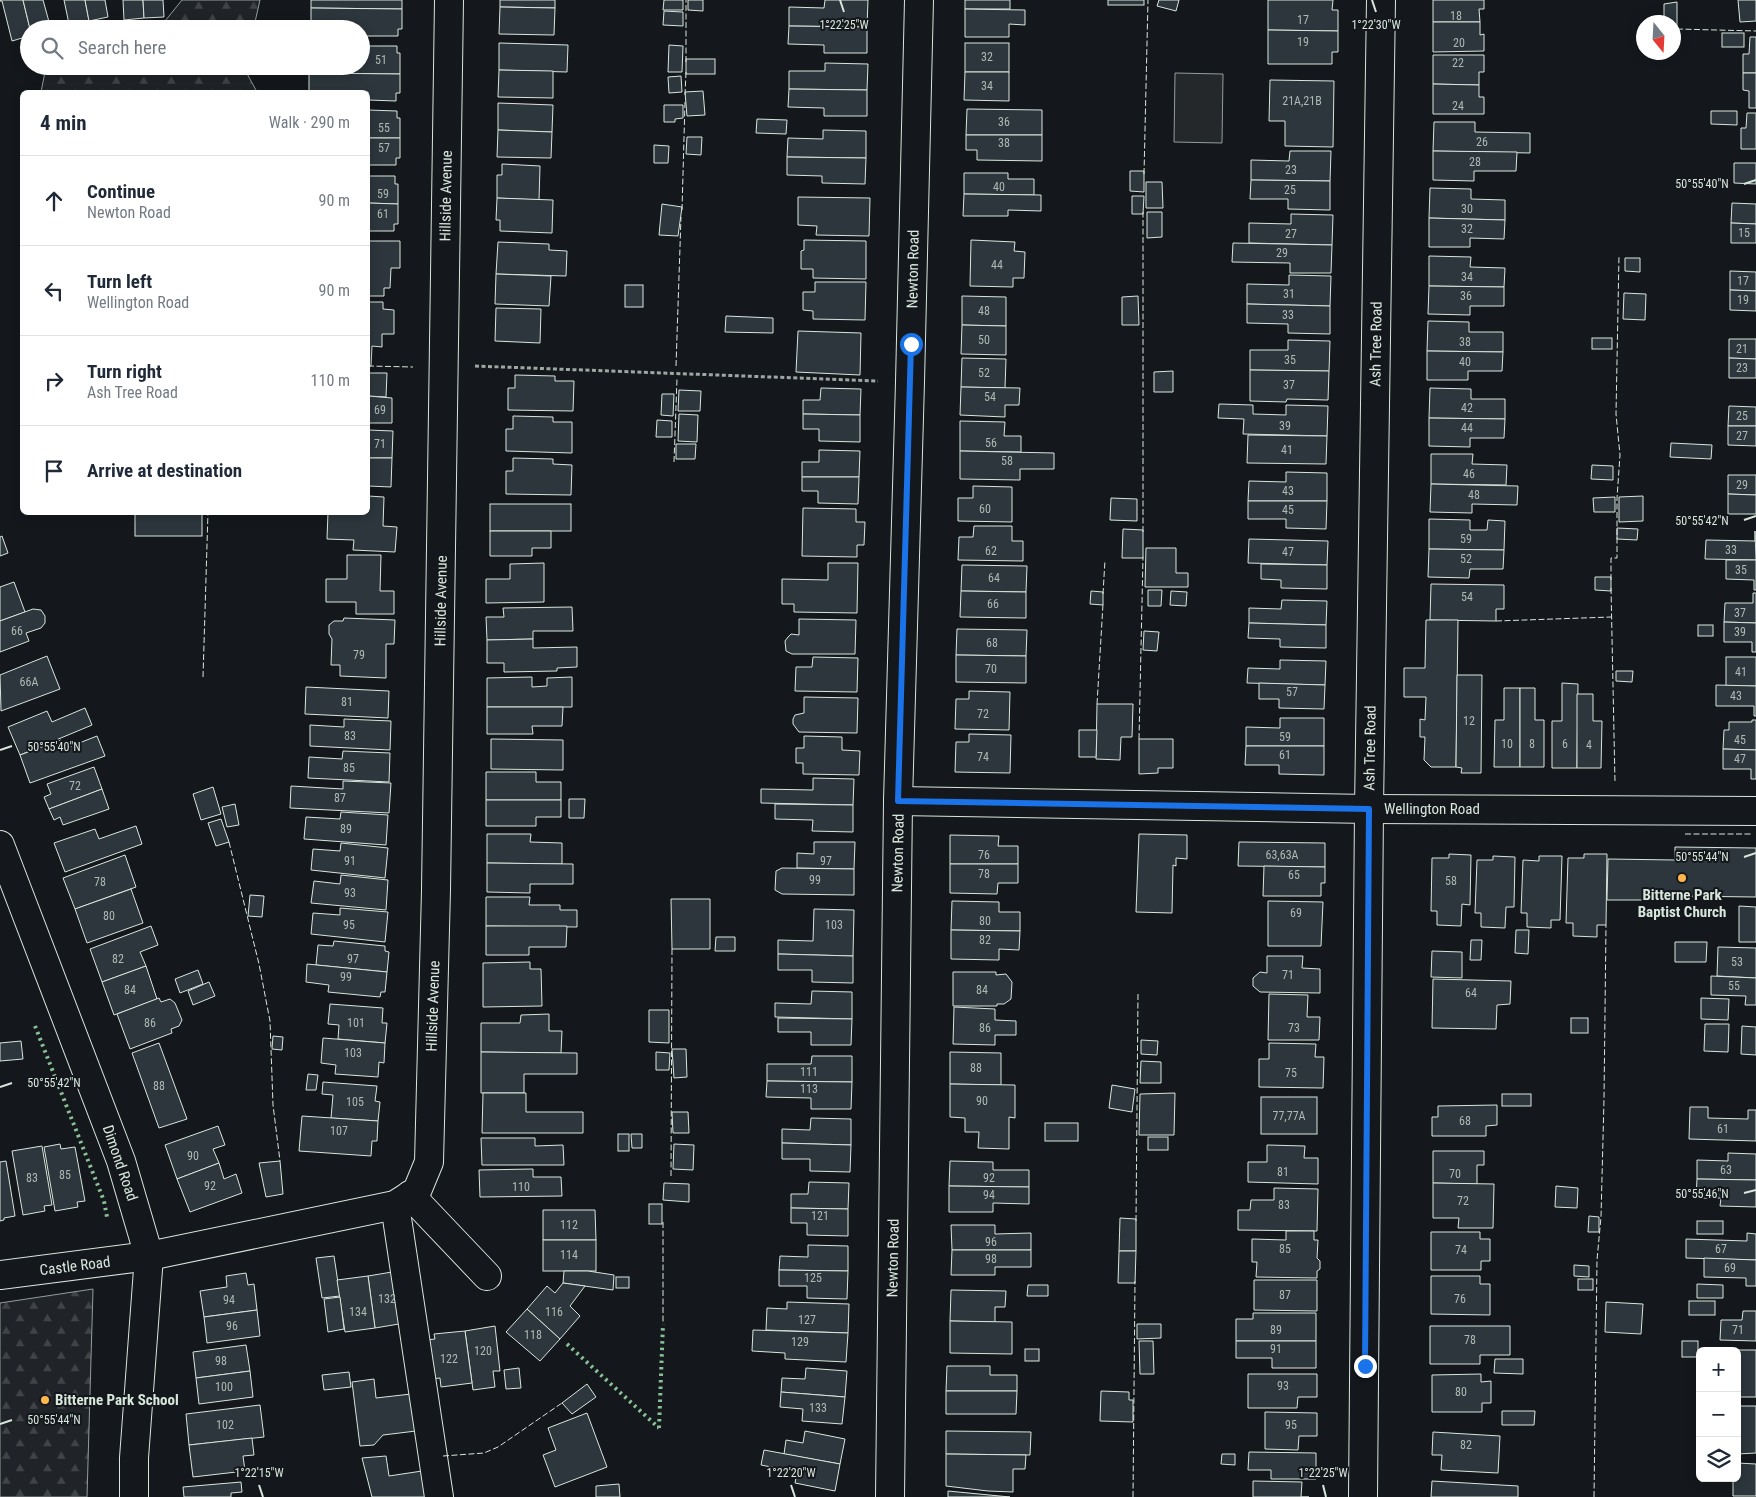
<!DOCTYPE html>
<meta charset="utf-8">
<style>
:root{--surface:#fff;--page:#f2f2f3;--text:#1f2937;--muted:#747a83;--line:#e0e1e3}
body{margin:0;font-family:"Roboto Condensed",sans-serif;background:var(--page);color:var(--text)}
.controls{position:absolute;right:15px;bottom:15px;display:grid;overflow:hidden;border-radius:8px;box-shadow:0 2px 12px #0003}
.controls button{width:45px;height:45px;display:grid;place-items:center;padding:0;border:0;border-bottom:1px solid var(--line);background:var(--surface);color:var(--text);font:25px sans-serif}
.compass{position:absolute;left:1636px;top:15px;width:45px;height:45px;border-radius:50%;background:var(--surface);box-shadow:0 2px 12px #0003;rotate:162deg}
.stop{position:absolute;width:15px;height:15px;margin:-11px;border:4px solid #1a73e8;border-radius:50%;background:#fff}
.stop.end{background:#1a73e8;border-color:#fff;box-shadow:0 1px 5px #0008}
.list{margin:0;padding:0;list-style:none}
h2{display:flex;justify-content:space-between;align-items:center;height:65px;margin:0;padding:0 20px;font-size:21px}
h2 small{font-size:16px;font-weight:400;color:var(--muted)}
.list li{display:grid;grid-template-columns:32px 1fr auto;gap:15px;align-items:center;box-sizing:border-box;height:90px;padding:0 20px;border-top:1px solid var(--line)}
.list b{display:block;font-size:19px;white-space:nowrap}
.list p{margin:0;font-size:16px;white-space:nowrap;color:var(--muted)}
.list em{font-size:16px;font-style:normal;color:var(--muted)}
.icon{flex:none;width:28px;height:28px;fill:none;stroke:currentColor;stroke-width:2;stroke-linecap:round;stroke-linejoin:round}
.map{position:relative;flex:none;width:1756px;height:1497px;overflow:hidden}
.search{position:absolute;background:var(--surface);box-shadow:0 2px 12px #0003;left:20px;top:20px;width:350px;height:55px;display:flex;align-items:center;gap:12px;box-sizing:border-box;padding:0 18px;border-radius:28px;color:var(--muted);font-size:19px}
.panel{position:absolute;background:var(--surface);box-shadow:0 2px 12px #0003;left:20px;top:90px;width:350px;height:425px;border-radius:8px}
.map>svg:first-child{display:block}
</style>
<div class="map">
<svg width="1756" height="1497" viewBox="0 0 1756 1497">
<defs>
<pattern id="forest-firs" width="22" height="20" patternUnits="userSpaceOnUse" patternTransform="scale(1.25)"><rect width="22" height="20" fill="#202428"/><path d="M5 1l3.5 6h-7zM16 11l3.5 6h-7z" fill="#404447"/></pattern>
</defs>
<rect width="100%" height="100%" fill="#14181c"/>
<g fill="url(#forest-firs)" stroke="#939e99">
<path d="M 182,0 L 260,0 L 255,22 L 252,29 L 172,29 L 161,26 Z"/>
<path d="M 81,66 L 245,66 L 245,70 L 257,92 L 41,92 L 45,72 Z"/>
<path d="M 93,1289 L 87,1497 L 0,1497 L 0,1303 Z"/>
</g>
<path fill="#24282b" stroke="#939e99" d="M 1175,73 L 1223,74 L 1222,143 L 1174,142 Z"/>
<g fill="#2c363c" stroke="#d8e6dc">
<path d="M 0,0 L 23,0 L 30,29 L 29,36 L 12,41 L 2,1 L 0,1 Z"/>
<path d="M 23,0 L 43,0 L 51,29 L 30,29 Z"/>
<path d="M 64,0 L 85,0 L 89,21 L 69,24 Z"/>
<path d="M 85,0 L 105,0 L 108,17 L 89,21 Z"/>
<path d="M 123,0 L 143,0 L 144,18 L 124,20 Z"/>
<path d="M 143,0 L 163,0 L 164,17 L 144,18 Z"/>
<path d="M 311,0 L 402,0 L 402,9 L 311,8 Z"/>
<path d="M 500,0 L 555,0 L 555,8 L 500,7 Z"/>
<path d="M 664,0 L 683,0 L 683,10 L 663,10 Z"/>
<path d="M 688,0 L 703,0 L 703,11 L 688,10 Z"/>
<path d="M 825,0 L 868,0 L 867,27 L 789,26 L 789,7 L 824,8 Z"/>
<rect x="965" y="0" width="45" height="9"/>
<rect x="1108" y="0" width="36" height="5"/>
<path d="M 1159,0 L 1179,0 L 1176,11 L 1157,6 Z"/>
<path d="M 1268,0 L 1333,0 L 1332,10 L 1338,10 L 1338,31 L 1268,30 Z"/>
<path d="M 1433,0 L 1484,0 L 1484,9 L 1479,9 L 1480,22 L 1433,22 Z"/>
<path d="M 1738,0 L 1756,0 L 1756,21 L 1740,22 Z"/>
<path d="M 1677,2 L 1677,29 L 1674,29 L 1674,22 L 1664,22 L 1664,4 Z"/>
<path d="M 500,7 L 555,8 L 554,35 L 499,34 Z"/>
<path d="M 311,8 L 402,9 L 402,29 L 398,29 L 398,36 L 361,36 L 361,29 L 311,28 Z"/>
<path d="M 965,9 L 1025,10 L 1025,25 L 1009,24 L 1009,37 L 965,37 Z"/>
<path d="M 664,11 L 683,12 L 683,26 L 663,25 Z"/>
<path d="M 1433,22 L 1480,22 L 1480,35 L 1484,34 L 1484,51 L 1433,52 Z"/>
<path d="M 789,26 L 867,27 L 867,53 L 824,53 L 824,45 L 788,44 Z"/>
<path d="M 1268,30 L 1338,31 L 1338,52 L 1332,52 L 1332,64 L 1268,64 Z"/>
<rect x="1722" y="33" width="22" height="14"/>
<path d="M 1750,37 L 1756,37 L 1756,73 L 1743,73 L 1743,54 L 1749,54 Z"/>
<path d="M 499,43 L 568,45 L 567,72 L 499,70 Z"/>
<rect x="965" y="43" width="44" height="29"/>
<path d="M 669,45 L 683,46 L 682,72 L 668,72 Z"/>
<path d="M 361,46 L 397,46 L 397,53 L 400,53 L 400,74 L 289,73 L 289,66 L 361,66 Z"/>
<path d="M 1433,55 L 1484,55 L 1484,72 L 1479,72 L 1479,85 L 1433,84 Z"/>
<rect x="686" y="59" width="29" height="15"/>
<path d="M 825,63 L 868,64 L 867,90 L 789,89 L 789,71 L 825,71 Z"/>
<path d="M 499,70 L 553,71 L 553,98 L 498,97 Z"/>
<path d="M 965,72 L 1009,72 L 1009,101 L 964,100 Z"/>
<path d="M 309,73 L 400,74 L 400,93 L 396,93 L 396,101 L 368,100 L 368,92 L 309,92 Z"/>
<path d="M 1743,73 L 1756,73 L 1756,108 L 1749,108 L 1749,91 L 1743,90 Z"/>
<path d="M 681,76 L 682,92 L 669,93 L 668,77 Z"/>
<path d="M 1270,80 L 1334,81 L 1333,147 L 1285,146 L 1285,121 L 1269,121 Z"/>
<path d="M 1433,84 L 1479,85 L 1479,97 L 1484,97 L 1484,114 L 1433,114 Z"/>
<path d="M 789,89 L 867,90 L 867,116 L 824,116 L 824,108 L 788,107 Z"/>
<path d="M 703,91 L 705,115 L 687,116 L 685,92 Z"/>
<path d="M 498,103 L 553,105 L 552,132 L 498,130 Z"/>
<path d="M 664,105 L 683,105 L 683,118 L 675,119 L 675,122 L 664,122 Z"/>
<path d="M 967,109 L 1042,110 L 1042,135 L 966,135 Z"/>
<path d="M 368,110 L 397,111 L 397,118 L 400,118 L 400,138 L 368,138 Z"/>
<path d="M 1711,111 L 1737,111 L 1737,125 L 1711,124 Z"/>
<path d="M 1747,113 L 1756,113 L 1756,149 L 1741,149 L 1741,128 L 1746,128 Z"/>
<path d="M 757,119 L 787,120 L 786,134 L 756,133 Z"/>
<path d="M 1434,122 L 1475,122 L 1475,132 L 1530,133 L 1530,153 L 1433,151 Z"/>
<path d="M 498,130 L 552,132 L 551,158 L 497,157 Z"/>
<path d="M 823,130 L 866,131 L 866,158 L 787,157 L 788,138 L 823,139 Z"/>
<path d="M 966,135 L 1042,135 L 1042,161 L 977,160 L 977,150 L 966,150 Z"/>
<path d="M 687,137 L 702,137 L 701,155 L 686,154 Z"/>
<path d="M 368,138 L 400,138 L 400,158 L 396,158 L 396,165 L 368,165 Z"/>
<path d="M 654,145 L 669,146 L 668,163 L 654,163 Z"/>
<path d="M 1290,151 L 1331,151 L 1330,181 L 1251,180 L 1251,160 L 1289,161 Z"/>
<path d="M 1433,151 L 1517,152 L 1516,171 L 1474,171 L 1474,181 L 1433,180 Z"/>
<path d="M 787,157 L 866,158 L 865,184 L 822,183 L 822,176 L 787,175 Z"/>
<path d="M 1734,163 L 1756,163 L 1756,184 L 1734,183 Z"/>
<path d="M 502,164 L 540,166 L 539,200 L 497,198 L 497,175 L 502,175 Z"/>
<path d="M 1130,171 L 1144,171 L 1144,192 L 1130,191 Z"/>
<path d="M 964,173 L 1008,173 L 1008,179 L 1034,179 L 1034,195 L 964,194 Z"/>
<path d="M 368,176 L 395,176 L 395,184 L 398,184 L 398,204 L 368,203 Z"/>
<path d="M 1251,180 L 1330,181 L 1330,210 L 1288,209 L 1288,199 L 1250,199 Z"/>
<path d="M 1146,182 L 1162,182 L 1163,208 L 1146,208 Z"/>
<path d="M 1430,188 L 1471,189 L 1471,199 L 1505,200 L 1505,220 L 1429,218 Z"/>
<path d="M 964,194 L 1041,195 L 1041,211 L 1008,210 L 1008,216 L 963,216 Z"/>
<path d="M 1132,196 L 1144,196 L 1143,214 L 1132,214 Z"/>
<path d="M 798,197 L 870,198 L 869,236 L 816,235 L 817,226 L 798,225 Z"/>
<path d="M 497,198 L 553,200 L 552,233 L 500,231 L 500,220 L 496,220 Z"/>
<path d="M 368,203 L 398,204 L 398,224 L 394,224 L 394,231 L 368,231 Z"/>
<path d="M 1732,203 L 1756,204 L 1756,224 L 1731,223 Z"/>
<path d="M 662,204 L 682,207 L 678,236 L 659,235 Z"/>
<path d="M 1147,212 L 1162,212 L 1162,237 L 1147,238 Z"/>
<path d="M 1291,214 L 1333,215 L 1332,245 L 1249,243 L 1249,223 L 1291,224 Z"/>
<path d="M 1429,218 L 1505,220 L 1504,239 L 1470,238 L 1470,247 L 1429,247 Z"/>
<path d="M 1731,223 L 1756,224 L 1756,243 L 1731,243 Z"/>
<path d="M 804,240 L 866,241 L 866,279 L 813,278 L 813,269 L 801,269 L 801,251 L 804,250 Z"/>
<path d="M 971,240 L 1015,242 L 1014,251 L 1025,252 L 1024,278 L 1013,278 L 1013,287 L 970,286 Z"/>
<path d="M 368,241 L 400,241 L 400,268 L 391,268 L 390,288 L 384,288 L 384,296 L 368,296 Z"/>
<path d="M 498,242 L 549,244 L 549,250 L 567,251 L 566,276 L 496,274 Z"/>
<path d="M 1233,243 L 1332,245 L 1331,273 L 1290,273 L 1290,263 L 1232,262 Z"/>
<path d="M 1429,256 L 1471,257 L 1470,267 L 1505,268 L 1504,287 L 1429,286 Z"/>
<path d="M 1625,258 L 1640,258 L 1640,272 L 1625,271 Z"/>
<path d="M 1730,271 L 1756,272 L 1756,291 L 1730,290 Z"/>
<path d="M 496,274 L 551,276 L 549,306 L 495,304 Z"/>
<path d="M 1289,275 L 1331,276 L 1330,306 L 1247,304 L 1247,284 L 1289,285 Z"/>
<path d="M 815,282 L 866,282 L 865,320 L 813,319 L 813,311 L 803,310 L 803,292 L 815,292 Z"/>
<rect x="625" y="285" width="18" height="22"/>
<path d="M 1429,286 L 1504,287 L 1504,306 L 1470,306 L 1470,315 L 1428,314 Z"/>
<path d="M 1730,290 L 1756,291 L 1756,311 L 1730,310 Z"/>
<path d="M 1624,293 L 1646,294 L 1645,320 L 1623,319 Z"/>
<path d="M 962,296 L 1006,297 L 1006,326 L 962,325 Z"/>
<path d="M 1138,296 L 1139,325 L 1122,325 L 1122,297 Z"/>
<path d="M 368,302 L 383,302 L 383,309 L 394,310 L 394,334 L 382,334 L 382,347 L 372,346 L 371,366 L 368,366 Z"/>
<path d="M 1247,304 L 1330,306 L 1330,334 L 1288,333 L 1288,324 L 1247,323 Z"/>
<path d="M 496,308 L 541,309 L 540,343 L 495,341 Z"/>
<path d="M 726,316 L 773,318 L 773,333 L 725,332 Z"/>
<path d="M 1428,321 L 1469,322 L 1469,332 L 1503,332 L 1503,352 L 1427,351 Z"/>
<path d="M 962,325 L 1006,326 L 1006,355 L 961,354 Z"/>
<path d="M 798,331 L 861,333 L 860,375 L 796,372 Z"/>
<rect x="1592" y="338" width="20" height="11"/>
<path d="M 1729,339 L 1756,339 L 1756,359 L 1729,358 Z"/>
<path d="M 1288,340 L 1330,341 L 1329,371 L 1250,370 L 1250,350 L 1288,350 Z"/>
<path d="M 1427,351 L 1503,352 L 1502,371 L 1468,371 L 1468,380 L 1427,380 Z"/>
<path d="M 962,358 L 1006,359 L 1005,388 L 961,387 Z"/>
<path d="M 1729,358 L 1756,359 L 1756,378 L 1729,378 Z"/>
<path d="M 1250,370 L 1329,371 L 1328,400 L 1287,399 L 1286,402 L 1250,401 Z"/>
<path d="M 1173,371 L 1173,392 L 1154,392 L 1154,372 Z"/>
<path d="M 368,373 L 387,373 L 386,397 L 368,396 Z"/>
<path d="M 515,375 L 555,376 L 555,381 L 574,381 L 573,411 L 508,410 L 508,388 L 515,388 Z"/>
<path d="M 961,387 L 1020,388 L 1019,405 L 1005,405 L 1005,417 L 960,415 Z"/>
<path d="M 821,388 L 861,389 L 860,415 L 803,414 L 803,400 L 820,400 Z"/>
<path d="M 1430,388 L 1471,389 L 1471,399 L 1505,399 L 1505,419 L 1429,418 Z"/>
<path d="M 679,390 L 701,391 L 700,411 L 678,411 Z"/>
<path d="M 662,394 L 674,394 L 673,416 L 661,415 Z"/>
<path d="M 368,396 L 392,398 L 392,423 L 368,423 Z"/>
<path d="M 1219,404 L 1253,405 L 1253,414 L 1286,415 L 1286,405 L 1328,406 L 1327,436 L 1243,434 L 1244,419 L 1218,418 Z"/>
<path d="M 1729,406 L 1756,407 L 1756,426 L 1728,426 Z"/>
<path d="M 679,414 L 698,415 L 697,442 L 678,441 Z"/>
<path d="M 803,414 L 860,415 L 860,442 L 819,441 L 819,429 L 803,429 Z"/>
<path d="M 513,416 L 553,417 L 553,422 L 572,422 L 572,453 L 506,451 L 506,429 L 513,429 Z"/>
<path d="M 1429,418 L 1505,419 L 1504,438 L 1470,438 L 1470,447 L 1429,446 Z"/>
<path d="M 657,420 L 672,421 L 672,437 L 656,437 Z"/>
<path d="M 960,421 L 1005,422 L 1004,436 L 1021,436 L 1021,452 L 960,451 Z"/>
<path d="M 1728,426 L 1756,426 L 1756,446 L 1728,445 Z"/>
<path d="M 368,430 L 393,431 L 392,458 L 368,458 Z"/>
<path d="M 1248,435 L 1327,436 L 1326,464 L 1247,463 Z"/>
<path d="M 1671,443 L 1712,445 L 1711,459 L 1670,457 Z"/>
<path d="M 676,444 L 696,444 L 695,459 L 676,459 Z"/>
<path d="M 819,450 L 860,451 L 859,477 L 802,477 L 802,462 L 819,462 Z"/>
<path d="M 960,451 L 1054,453 L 1054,469 L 1020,469 L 1020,480 L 960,479 Z"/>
<path d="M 1431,454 L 1473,454 L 1472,464 L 1507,465 L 1506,485 L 1431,484 Z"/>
<path d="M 368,458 L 392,458 L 391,487 L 368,486 Z"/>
<path d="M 513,458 L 553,459 L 553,464 L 572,465 L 571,495 L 506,494 L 506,471 L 513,471 Z"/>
<path d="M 1592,465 L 1613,466 L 1613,480 L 1591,479 Z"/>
<path d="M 1286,472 L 1327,473 L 1327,501 L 1248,501 L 1249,481 L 1286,482 Z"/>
<path d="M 1728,475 L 1756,475 L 1756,495 L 1728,494 Z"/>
<path d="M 802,477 L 859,477 L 858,504 L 818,503 L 818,491 L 802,491 Z"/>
<path d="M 1431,484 L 1518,486 L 1517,505 L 1472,504 L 1472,513 L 1430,512 Z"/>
<path d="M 973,486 L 1012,487 L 1012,522 L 958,521 L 958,498 L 973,498 Z"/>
<path d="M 1728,494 L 1756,495 L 1756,514 L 1728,514 Z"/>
<path d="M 368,496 L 384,497 L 383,526 L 397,527 L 395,552 L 353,550 L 354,540 L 327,539 L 328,512 L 368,512 Z"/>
<path d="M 1643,496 L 1643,521 L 1619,522 L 1619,497 Z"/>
<path d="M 1615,497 L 1615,512 L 1594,512 L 1593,498 Z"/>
<path d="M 1111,498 L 1137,499 L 1137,521 L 1110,520 Z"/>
<path d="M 1248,501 L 1327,501 L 1326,529 L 1286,528 L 1286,519 L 1248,519 Z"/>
<rect x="490" y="504" width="81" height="27"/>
<path d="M 803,508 L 856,509 L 856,522 L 865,522 L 864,545 L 857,545 L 857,557 L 802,556 Z"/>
<rect x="135" y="512" width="67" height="24"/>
<path d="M 1429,519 L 1470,520 L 1470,530 L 1487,530 L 1488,520 L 1505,521 L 1504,550 L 1429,549 Z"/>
<path d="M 974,526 L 1012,526 L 1012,541 L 1023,541 L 1023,561 L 958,560 L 959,537 L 973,537 Z"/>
<path d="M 1617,528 L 1638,529 L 1637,540 L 1617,539 Z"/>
<path d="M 1123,529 L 1143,530 L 1143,558 L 1122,558 Z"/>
<path d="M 490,531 L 551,531 L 551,548 L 532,548 L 532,556 L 490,556 Z"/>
<path d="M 1755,531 L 1756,560 L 1705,559 L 1706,540 L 1755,541 Z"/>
<path d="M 2,536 L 8,553 L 0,556 L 0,537 Z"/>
<path d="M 1249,539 L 1328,541 L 1327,565 L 1248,563 Z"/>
<path d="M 1146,548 L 1176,548 L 1176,573 L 1188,573 L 1188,587 L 1145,587 Z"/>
<path d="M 1429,549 L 1504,550 L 1503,569 L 1470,569 L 1469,578 L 1428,577 Z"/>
<path d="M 347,555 L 381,555 L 380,591 L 394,591 L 394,614 L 356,614 L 356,602 L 326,602 L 326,579 L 347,579 Z"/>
<path d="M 1726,560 L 1756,560 L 1756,590 L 1754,590 L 1754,580 L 1726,579 Z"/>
<path d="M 544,563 L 544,602 L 486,603 L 486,579 L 510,579 L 510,564 Z"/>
<path d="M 828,563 L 858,563 L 857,613 L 794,612 L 794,604 L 782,604 L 782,579 L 828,580 Z"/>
<path d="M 1261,564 L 1327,565 L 1327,589 L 1281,588 L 1281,580 L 1261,579 Z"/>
<path d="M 962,565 L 1027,566 L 1026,592 L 961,591 Z"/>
<path d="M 1595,577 L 1611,577 L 1611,591 L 1595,590 Z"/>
<path d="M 14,582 L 25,612 L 0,621 L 0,587 Z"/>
<path d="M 1431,584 L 1504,585 L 1504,609 L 1496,609 L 1496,621 L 1430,620 Z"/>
<path d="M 1148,590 L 1162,590 L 1161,606 L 1148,606 Z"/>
<path d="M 961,591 L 1026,592 L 1026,618 L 960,617 Z"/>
<path d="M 1091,591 L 1103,592 L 1103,605 L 1090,604 Z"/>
<path d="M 1171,591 L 1187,592 L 1186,606 L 1170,605 Z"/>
<path d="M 1753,593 L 1756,593 L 1756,623 L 1724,622 L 1725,603 L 1753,603 Z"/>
<path d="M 1282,600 L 1327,601 L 1326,625 L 1249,623 L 1249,608 L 1281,609 Z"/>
<path d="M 572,607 L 573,631 L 533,631 L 533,639 L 487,640 L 486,617 L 504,617 L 503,608 Z"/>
<path d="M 33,609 L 41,610 L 45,616 L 45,623 L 41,628 L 26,633 L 29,641 L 0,652 L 0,621 Z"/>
<path d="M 344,618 L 395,620 L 394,644 L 386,644 L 386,678 L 340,676 L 340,665 L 331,665 L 332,639 L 329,634 L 329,625 L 334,621 L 343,621 Z"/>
<path d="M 799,619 L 856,620 L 855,654 L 792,654 L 786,651 L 785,641 L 788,637 L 791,634 L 799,635 Z"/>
<path d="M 1426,620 L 1458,620 L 1456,767 L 1431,767 L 1424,760 L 1425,737 L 1420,737 L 1420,719 L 1425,720 L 1426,697 L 1404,697 L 1404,668 L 1425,668 Z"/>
<path d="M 1724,622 L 1756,623 L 1756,652 L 1752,652 L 1752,642 L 1724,642 Z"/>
<path d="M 1249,623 L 1326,625 L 1326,648 L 1280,647 L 1280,639 L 1248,638 Z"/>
<rect x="1698" y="625" width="15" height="11"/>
<path d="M 957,629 L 1027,630 L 1026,656 L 956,655 Z"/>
<path d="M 1144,631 L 1159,632 L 1157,651 L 1143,650 Z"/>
<path d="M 533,639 L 533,648 L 577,647 L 577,667 L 557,668 L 557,671 L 504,672 L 504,663 L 487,663 L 487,640 Z"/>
<path d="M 956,655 L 1026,656 L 1026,683 L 956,682 Z"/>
<path d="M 47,656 L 60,689 L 1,711 L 0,675 Z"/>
<path d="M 813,657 L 858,658 L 857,692 L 795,691 L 796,667 L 812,667 Z"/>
<rect x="1726" y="657" width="30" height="29"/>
<path d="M 1280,660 L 1326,661 L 1325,685 L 1247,683 L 1248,668 L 1280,669 Z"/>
<path d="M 1616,671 L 1633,671 L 1632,682 L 1616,681 Z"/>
<path d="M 1457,675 L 1482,675 L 1481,773 L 1461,773 L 1462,768 L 1456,767 Z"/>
<path d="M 532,677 L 532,687 L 547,686 L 547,678 L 572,677 L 572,707 L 487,707 L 487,678 Z"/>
<path d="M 1259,683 L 1325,685 L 1324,709 L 1279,708 L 1279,699 L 1259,699 Z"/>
<path d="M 1562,683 L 1578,684 L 1577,768 L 1552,768 L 1552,721 L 1562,721 Z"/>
<path d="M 1716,685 L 1756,686 L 1756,716 L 1754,716 L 1754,706 L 1716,706 Z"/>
<path d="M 306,687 L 389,691 L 388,718 L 305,714 Z"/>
<path d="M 1504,688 L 1520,688 L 1520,767 L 1494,767 L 1495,720 L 1504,720 Z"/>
<path d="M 1520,688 L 1535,688 L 1535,720 L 1544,720 L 1544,767 L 1520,767 Z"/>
<path d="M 969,691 L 1010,692 L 1009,730 L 955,729 L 956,699 L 969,699 Z"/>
<path d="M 1577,694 L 1593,694 L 1593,721 L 1602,721 L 1601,768 L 1577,768 Z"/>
<path d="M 804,697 L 858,698 L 857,733 L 799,732 L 793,724 L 793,719 L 795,715 L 804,713 Z"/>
<path d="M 1097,704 L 1133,704 L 1132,737 L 1121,737 L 1120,760 L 1096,759 Z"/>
<path d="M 487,707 L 563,707 L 562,726 L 532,726 L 533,734 L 487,734 Z"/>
<path d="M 85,708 L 92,725 L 20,755 L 8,727 L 47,711 L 52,722 Z"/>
<path d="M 1280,718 L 1324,718 L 1324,746 L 1246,746 L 1246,727 L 1280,728 Z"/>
<path d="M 344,719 L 391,721 L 390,750 L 310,746 L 310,725 L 344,727 Z"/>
<path d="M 1752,720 L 1756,720 L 1756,750 L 1723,749 L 1724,730 L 1729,730 L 1729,722 L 1752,722 Z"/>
<path d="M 1079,730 L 1097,730 L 1096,757 L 1079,757 Z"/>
<path d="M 969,734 L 1011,735 L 1010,773 L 955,772 L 956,742 L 969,742 Z"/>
<path d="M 97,736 L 105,756 L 30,783 L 20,755 L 61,740 L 64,749 Z"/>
<path d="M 804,736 L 842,737 L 842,750 L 860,751 L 859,775 L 803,774 L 803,763 L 796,763 L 796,748 L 804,748 Z"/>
<path d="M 491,739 L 563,740 L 563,770 L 491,769 Z"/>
<path d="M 1139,739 L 1173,739 L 1173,768 L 1158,768 L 1158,773 L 1139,774 Z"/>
<path d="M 1246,746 L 1324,746 L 1324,775 L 1279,774 L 1279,765 L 1245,765 Z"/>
<path d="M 1723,749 L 1756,750 L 1756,779 L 1751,779 L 1751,769 L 1723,769 Z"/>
<path d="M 343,751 L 390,753 L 389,782 L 308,778 L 309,757 L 342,759 Z"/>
<path d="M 94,767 L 102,789 L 49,809 L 44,797 L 51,794 L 47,784 Z"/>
<path d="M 486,772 L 536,772 L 536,782 L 561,782 L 561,800 L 486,800 Z"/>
<path d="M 813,778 L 854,779 L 853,805 L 761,803 L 761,789 L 813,790 Z"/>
<path d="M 343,781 L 391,783 L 389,813 L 290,808 L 291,786 L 343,789 Z"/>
<path d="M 213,787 L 221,814 L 201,820 L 193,794 Z"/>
<path d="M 102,789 L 109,809 L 63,825 L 60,817 L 54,820 L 49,809 Z"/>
<path d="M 569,799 L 585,799 L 584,818 L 569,818 Z"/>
<path d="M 486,800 L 561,800 L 561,817 L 536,817 L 536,826 L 486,826 Z"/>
<path d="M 235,804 L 239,825 L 227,827 L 222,807 Z"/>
<path d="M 775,804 L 853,805 L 853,832 L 812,831 L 813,820 L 775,819 Z"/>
<path d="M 341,812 L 388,815 L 386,845 L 304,839 L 306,817 L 340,819 Z"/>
<path d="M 221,819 L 229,842 L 216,846 L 208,823 Z"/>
<path d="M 136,826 L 142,844 L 65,872 L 54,843 L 95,829 L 99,839 Z"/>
<path d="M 487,834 L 531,834 L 530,842 L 562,843 L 562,864 L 487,863 Z"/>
<path d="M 1139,834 L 1187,835 L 1187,859 L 1176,858 L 1176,866 L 1173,865 L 1172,913 L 1136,912 Z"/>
<path d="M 950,835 L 999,836 L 998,846 L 1018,846 L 1018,864 L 950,864 Z"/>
<path d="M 814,842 L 855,842 L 854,869 L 797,868 L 797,853 L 814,854 Z"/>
<path d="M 1239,842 L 1325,843 L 1325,867 L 1238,866 Z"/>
<path d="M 341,843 L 388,848 L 385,878 L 311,870 L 313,849 L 340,851 Z"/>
<path d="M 1675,847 L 1756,848 L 1756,897 L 1676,896 L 1675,900 L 1607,900 L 1608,859 L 1675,860 Z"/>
<path d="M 1449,854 L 1471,855 L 1470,905 L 1462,904 L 1461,926 L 1437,925 L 1437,911 L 1431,911 L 1432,858 L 1449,858 Z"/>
<path d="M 1584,854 L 1607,854 L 1606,925 L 1597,925 L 1597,937 L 1573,936 L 1573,923 L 1566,923 L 1568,858 L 1584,858 Z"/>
<path d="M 125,855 L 136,887 L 75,909 L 63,878 Z"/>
<path d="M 1493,856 L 1515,857 L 1514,907 L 1506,907 L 1505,928 L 1481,927 L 1481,913 L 1475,913 L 1477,860 L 1493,860 Z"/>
<path d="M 1539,856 L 1562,856 L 1560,920 L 1551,920 L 1551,928 L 1527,927 L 1527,913 L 1521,913 L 1523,860 L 1539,861 Z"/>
<path d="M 487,863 L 573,864 L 573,884 L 530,884 L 530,893 L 487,892 Z"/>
<path d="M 950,864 L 1018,864 L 1018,883 L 998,883 L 997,894 L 950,893 Z"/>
<path d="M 1264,866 L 1325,867 L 1325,883 L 1321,883 L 1321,896 L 1263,896 Z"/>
<path d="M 782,868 L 854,869 L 854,895 L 782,894 L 775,890 L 776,871 Z"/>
<path d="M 341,875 L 388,880 L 386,910 L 311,903 L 314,881 L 340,884 Z"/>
<path d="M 131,889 L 143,923 L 87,943 L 75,909 Z"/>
<path d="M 250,895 L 264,896 L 262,917 L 248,916 Z"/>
<path d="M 486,897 L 530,897 L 529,905 L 560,905 L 560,910 L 577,910 L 577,927 L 486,926 Z"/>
<path d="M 671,899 L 710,899 L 710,949 L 672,949 Z"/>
<path d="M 952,901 L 999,902 L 999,912 L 1020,912 L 1020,931 L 951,930 Z"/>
<path d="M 1268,901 L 1323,902 L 1321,946 L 1268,946 Z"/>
<path d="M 1739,906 L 1756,907 L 1756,942 L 1739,942 Z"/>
<path d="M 340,908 L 388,912 L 385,942 L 311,934 L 313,913 L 340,915 Z"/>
<path d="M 814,909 L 854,910 L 853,956 L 778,954 L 778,940 L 813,941 Z"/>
<path d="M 151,926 L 158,945 L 140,952 L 146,966 L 102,982 L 90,949 Z"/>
<path d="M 486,926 L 567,926 L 566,947 L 529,947 L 529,955 L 486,955 Z"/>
<path d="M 951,930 L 1020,931 L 1019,950 L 999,949 L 999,960 L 951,959 Z"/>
<path d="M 1516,930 L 1529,930 L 1528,954 L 1515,953 Z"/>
<path d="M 716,937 L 735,937 L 735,951 L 715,951 Z"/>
<path d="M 1471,940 L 1482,940 L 1481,960 L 1470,960 Z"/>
<path d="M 334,941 L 385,946 L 385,951 L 389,952 L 387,972 L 316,965 L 318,945 L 333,946 Z"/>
<path d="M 1675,942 L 1707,942 L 1706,962 L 1675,962 Z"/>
<path d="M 1718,947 L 1756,948 L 1756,978 L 1717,976 Z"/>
<path d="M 1432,951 L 1462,952 L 1462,978 L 1431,977 Z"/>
<path d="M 778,954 L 853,956 L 853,983 L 812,982 L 812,970 L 778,970 Z"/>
<path d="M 1267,956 L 1303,956 L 1302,968 L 1320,969 L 1320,993 L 1260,992 L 1253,986 L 1253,978 L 1260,972 L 1267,973 Z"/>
<path d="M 530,962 L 530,969 L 541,969 L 542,1006 L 483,1007 L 483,963 Z"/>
<path d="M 307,964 L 387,972 L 385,992 L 381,992 L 380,997 L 328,992 L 329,985 L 306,982 Z"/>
<path d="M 146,966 L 157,999 L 114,1015 L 102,982 Z"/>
<path d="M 198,970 L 203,984 L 180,993 L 175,979 Z"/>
<path d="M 953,972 L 996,972 L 996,975 L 1006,974 L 1012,982 L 1011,999 L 1004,1004 L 997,1004 L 997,1006 L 953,1006 Z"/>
<path d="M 1711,976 L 1756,978 L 1756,1005 L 1745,1005 L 1746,996 L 1711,995 Z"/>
<path d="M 1433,979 L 1511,981 L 1510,1004 L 1497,1005 L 1496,1029 L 1432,1028 Z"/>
<path d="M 209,982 L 215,996 L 193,1005 L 188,991 Z"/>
<path d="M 812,991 L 852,992 L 852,1019 L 775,1017 L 775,1003 L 811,1004 Z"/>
<path d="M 1269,994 L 1308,995 L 1307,1017 L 1320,1017 L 1319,1040 L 1268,1040 Z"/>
<path d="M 159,998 L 161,1002 L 170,999 L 175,1003 L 182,1020 L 179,1026 L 171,1029 L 172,1033 L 130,1049 L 117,1014 Z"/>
<path d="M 1701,998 L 1729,999 L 1728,1020 L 1701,1019 Z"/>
<path d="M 330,1004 L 383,1008 L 382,1023 L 387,1023 L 385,1043 L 338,1039 L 339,1025 L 328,1024 Z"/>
<path d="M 954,1007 L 995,1009 L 995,1020 L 1016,1021 L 1016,1035 L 995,1035 L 995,1045 L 953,1044 Z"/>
<path d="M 649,1010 L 669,1010 L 669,1043 L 649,1042 Z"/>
<path d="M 549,1014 L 549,1031 L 562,1031 L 561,1053 L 481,1052 L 481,1023 L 520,1023 L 521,1015 Z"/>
<path d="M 778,1018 L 852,1019 L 851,1045 L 811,1045 L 811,1032 L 778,1032 Z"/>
<rect x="1571" y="1018" width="17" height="15"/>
<path d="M 1705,1024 L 1729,1024 L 1728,1052 L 1704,1051 Z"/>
<path d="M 1742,1026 L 1756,1027 L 1756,1055 L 1741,1054 Z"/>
<path d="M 273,1036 L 283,1037 L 282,1050 L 272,1049 Z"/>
<path d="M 323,1038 L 385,1043 L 384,1063 L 379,1062 L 378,1077 L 335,1074 L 336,1065 L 321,1063 Z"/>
<path d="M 1141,1040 L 1158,1041 L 1157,1055 L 1141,1054 Z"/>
<path d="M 21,1041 L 23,1059 L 0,1061 L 0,1043 Z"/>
<path d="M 159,1043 L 187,1119 L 159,1128 L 132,1053 Z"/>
<path d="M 1269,1043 L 1316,1044 L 1315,1057 L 1324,1057 L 1323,1088 L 1259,1087 L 1259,1059 L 1269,1059 Z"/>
<path d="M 672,1049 L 686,1049 L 687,1077 L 674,1078 Z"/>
<path d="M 481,1052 L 577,1053 L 577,1074 L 524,1074 L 524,1093 L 481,1093 Z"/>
<path d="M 656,1052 L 670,1053 L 669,1070 L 656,1070 Z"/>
<path d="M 950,1052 L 1001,1053 L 1001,1085 L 950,1084 Z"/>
<path d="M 812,1056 L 852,1056 L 852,1082 L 767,1081 L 767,1064 L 811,1064 Z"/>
<path d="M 1141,1061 L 1161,1062 L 1161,1083 L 1140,1083 Z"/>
<path d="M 308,1074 L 318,1075 L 316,1090 L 306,1090 Z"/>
<path d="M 767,1081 L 852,1082 L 851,1109 L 811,1109 L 811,1098 L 766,1097 Z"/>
<path d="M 323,1082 L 377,1086 L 375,1101 L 380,1102 L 378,1121 L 331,1118 L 333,1095 L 322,1094 Z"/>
<path d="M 950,1084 L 1015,1085 L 1015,1118 L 1009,1117 L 1009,1149 L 978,1148 L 979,1132 L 965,1132 L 965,1118 L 950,1117 Z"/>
<path d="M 1112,1085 L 1135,1089 L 1132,1112 L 1109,1108 Z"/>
<path d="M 483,1093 L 526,1093 L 526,1112 L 583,1112 L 583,1133 L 482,1133 Z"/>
<path d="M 1175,1093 L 1174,1135 L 1139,1135 L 1140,1094 Z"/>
<rect x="1502" y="1094" width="29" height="12"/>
<rect x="1261" y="1097" width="56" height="37"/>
<path d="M 1497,1105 L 1497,1125 L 1486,1126 L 1486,1136 L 1432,1136 L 1432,1117 L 1438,1117 L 1438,1106 Z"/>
<path d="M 1690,1107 L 1708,1107 L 1708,1118 L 1748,1119 L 1748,1110 L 1756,1110 L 1756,1141 L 1689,1139 Z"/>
<path d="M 672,1112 L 688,1112 L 689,1133 L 673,1133 Z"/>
<path d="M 302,1116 L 378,1121 L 377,1141 L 372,1141 L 371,1156 L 299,1151 Z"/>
<path d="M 811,1118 L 851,1119 L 851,1145 L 782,1143 L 782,1129 L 810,1130 Z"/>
<rect x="1045" y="1123" width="33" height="18"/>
<path d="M 218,1126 L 225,1145 L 213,1149 L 219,1163 L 177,1179 L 165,1145 Z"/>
<rect x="618" y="1134" width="11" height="17"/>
<path d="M 631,1134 L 642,1134 L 642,1148 L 632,1148 Z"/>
<rect x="1148" y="1137" width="20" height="13"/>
<path d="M 481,1138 L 535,1138 L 535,1146 L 563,1145 L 564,1165 L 482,1165 Z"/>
<path d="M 782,1143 L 851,1145 L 850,1172 L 810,1171 L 810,1159 L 782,1159 Z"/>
<path d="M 60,1144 L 61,1149 L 75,1147 L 85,1201 L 77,1202 L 78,1207 L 55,1211 L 44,1147 Z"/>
<path d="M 674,1144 L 694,1145 L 693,1170 L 673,1169 Z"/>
<path d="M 1267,1145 L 1305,1146 L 1304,1158 L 1318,1158 L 1318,1184 L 1248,1182 L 1248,1162 L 1267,1162 Z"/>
<path d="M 42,1146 L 52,1205 L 44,1206 L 45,1211 L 23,1215 L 12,1151 Z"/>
<path d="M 1433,1151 L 1484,1151 L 1484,1165 L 1477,1165 L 1477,1184 L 1433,1183 Z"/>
<path d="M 1728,1153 L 1756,1154 L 1756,1180 L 1697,1179 L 1697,1160 L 1728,1161 Z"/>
<path d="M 6,1161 L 15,1216 L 4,1218 L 4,1220 L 0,1221 L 0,1162 Z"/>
<path d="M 280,1161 L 283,1194 L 266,1197 L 259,1163 Z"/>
<path d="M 950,1161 L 993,1162 L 993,1170 L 1029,1170 L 1029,1187 L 949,1186 Z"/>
<path d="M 219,1163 L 224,1179 L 236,1174 L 242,1193 L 190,1212 L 177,1179 Z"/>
<path d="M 533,1169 L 533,1177 L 561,1177 L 562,1196 L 480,1197 L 479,1170 Z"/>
<path d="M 1697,1179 L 1756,1180 L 1756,1207 L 1720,1206 L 1721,1198 L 1696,1198 Z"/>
<path d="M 809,1182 L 849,1183 L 848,1209 L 791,1208 L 791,1194 L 808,1194 Z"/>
<path d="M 664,1183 L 689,1184 L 689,1202 L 663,1200 Z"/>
<path d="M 1433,1183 L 1494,1184 L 1493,1228 L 1458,1228 L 1459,1218 L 1433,1218 Z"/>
<path d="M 949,1186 L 1029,1187 L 1029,1204 L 993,1203 L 993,1212 L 949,1212 Z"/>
<path d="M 1556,1186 L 1578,1188 L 1577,1208 L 1555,1207 Z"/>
<path d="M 1274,1188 L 1318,1189 L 1317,1231 L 1238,1230 L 1238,1210 L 1250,1210 L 1251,1200 L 1274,1200 Z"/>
<rect x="649" y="1204" width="13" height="20"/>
<path d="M 791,1208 L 848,1209 L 848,1236 L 807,1235 L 807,1223 L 791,1223 Z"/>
<path d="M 543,1210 L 595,1210 L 596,1240 L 543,1240 Z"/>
<path d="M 1589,1216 L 1599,1217 L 1599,1232 L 1588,1232 Z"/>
<path d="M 1120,1218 L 1136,1219 L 1136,1251 L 1119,1251 Z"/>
<rect x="1697" y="1221" width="26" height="13"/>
<path d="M 951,1225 L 995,1225 L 995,1234 L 1031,1233 L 1031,1250 L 952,1250 Z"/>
<path d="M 1286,1231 L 1314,1231 L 1314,1240 L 1318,1240 L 1317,1258 L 1320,1261 L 1320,1269 L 1317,1271 L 1317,1278 L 1256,1277 L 1257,1262 L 1252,1262 L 1252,1239 L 1286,1240 Z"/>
<path d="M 1431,1232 L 1480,1232 L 1480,1239 L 1490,1239 L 1490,1261 L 1481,1261 L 1481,1270 L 1431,1270 Z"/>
<path d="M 1747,1233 L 1756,1234 L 1756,1260 L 1686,1258 L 1686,1239 L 1747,1241 Z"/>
<rect x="543" y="1240" width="53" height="31"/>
<path d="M 808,1245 L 848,1246 L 848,1271 L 779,1270 L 780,1256 L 808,1257 Z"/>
<path d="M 952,1250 L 1031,1250 L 1031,1267 L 995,1267 L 995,1275 L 951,1275 Z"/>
<path d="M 1119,1251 L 1136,1251 L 1135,1283 L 1118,1283 Z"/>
<path d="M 334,1256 L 340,1296 L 322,1298 L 316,1258 Z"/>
<path d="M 1704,1258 L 1756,1260 L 1756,1286 L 1746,1286 L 1746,1278 L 1704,1277 Z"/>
<path d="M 1574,1265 L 1589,1266 L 1589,1277 L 1574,1276 Z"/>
<path d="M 779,1270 L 848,1271 L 847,1299 L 807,1298 L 807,1286 L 779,1286 Z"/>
<path d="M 398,1271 L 405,1323 L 375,1328 L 368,1276 Z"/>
<path d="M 564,1271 L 588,1271 L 614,1275 L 613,1290 L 563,1283 Z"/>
<path d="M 246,1273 L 248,1285 L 254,1284 L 257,1310 L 204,1317 L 200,1291 L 227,1287 L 226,1276 Z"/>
<path d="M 368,1276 L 375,1328 L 345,1332 L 337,1280 Z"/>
<path d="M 1431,1276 L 1480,1276 L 1480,1284 L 1490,1284 L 1490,1315 L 1431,1314 Z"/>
<rect x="616" y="1277" width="13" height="11"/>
<rect x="1578" y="1279" width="15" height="11"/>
<path d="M 1254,1280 L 1317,1280 L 1317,1311 L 1254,1310 Z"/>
<path d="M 563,1283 L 585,1286 L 570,1306 L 580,1316 L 560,1339 L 527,1309 L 547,1286 L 555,1293 Z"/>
<path d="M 1697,1284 L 1723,1285 L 1723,1298 L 1697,1298 Z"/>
<path d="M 1028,1285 L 1048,1285 L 1048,1296 L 1027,1296 Z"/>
<path d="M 951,1290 L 1006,1291 L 1005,1307 L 995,1307 L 995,1322 L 950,1321 Z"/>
<path d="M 340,1297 L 344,1329 L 328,1332 L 324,1299 Z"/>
<rect x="1689" y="1301" width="26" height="14"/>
<path d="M 787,1302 L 849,1304 L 848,1333 L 766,1330 L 767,1308 L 787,1309 Z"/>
<path d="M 1606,1302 L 1643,1304 L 1641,1334 L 1605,1332 Z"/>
<path d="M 527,1309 L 560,1339 L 540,1361 L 506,1332 Z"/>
<path d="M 257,1310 L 260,1336 L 207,1343 L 204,1317 Z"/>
<path d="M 1743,1311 L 1756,1311 L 1756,1341 L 1720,1340 L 1721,1320 L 1742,1320 Z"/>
<path d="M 1253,1313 L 1316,1313 L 1316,1341 L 1236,1341 L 1236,1319 L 1253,1319 Z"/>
<path d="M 950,1321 L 1012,1322 L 1012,1354 L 950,1353 Z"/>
<path d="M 1137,1324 L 1161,1324 L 1161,1338 L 1137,1339 Z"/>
<path d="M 495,1326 L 500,1371 L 493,1371 L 495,1387 L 473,1390 L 465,1331 Z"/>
<path d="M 1430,1326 L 1510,1326 L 1510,1355 L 1480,1355 L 1480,1364 L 1430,1364 Z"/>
<path d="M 753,1330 L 848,1333 L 846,1362 L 785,1359 L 785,1353 L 752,1351 Z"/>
<path d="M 465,1331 L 472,1383 L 441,1387 L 440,1378 L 431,1379 L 426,1340 L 435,1339 L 434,1334 Z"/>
<path d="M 1139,1341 L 1153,1341 L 1154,1374 L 1140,1374 Z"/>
<path d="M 1236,1341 L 1316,1341 L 1316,1368 L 1272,1368 L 1272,1358 L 1236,1358 Z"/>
<rect x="1682" y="1341" width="16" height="16"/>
<path d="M 246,1345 L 250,1371 L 196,1378 L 193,1352 Z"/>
<rect x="1025" y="1349" width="14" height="12"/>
<path d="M 1719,1350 L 1756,1350 L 1756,1397 L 1739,1397 L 1737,1351 Z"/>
<path d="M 1495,1359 L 1523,1359 L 1523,1374 L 1494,1373 Z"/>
<path d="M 947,1366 L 990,1366 L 990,1375 L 1017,1375 L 1017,1391 L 946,1391 Z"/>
<path d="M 519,1368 L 521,1388 L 506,1389 L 504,1370 Z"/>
<path d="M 806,1368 L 847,1371 L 845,1397 L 781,1392 L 782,1378 L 805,1379 Z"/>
<path d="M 250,1371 L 253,1397 L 199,1404 L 196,1378 Z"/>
<path d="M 349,1372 L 351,1387 L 324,1390 L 322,1375 Z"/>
<path d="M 1248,1374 L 1317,1374 L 1317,1397 L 1298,1397 L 1297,1408 L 1248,1408 Z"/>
<path d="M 1481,1374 L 1481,1382 L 1491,1381 L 1491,1403 L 1482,1403 L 1482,1412 L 1432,1412 L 1432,1375 Z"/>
<path d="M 374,1379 L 376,1398 L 411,1394 L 416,1431 L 383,1435 L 374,1445 L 360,1446 L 352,1382 Z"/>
<path d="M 587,1384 L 596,1397 L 572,1414 L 562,1403 Z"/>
<path d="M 946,1391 L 1017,1391 L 1016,1414 L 946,1414 Z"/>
<path d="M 1101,1391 L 1129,1392 L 1129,1400 L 1133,1400 L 1133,1422 L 1100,1421 Z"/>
<path d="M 781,1392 L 845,1397 L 842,1424 L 802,1421 L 803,1409 L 780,1407 Z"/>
<path d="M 260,1405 L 264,1437 L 189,1445 L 186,1414 Z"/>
<path d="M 1737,1406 L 1756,1406 L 1756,1453 L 1737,1454 Z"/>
<path d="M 1502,1411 L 1535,1411 L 1534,1425 L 1502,1425 Z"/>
<path d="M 1265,1412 L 1317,1413 L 1317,1436 L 1299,1436 L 1298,1450 L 1265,1449 Z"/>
<path d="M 587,1413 L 607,1467 L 555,1487 L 543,1455 L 556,1450 L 548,1428 Z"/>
<path d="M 805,1431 L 845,1439 L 840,1464 L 784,1454 L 786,1440 L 803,1443 Z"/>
<path d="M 946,1431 L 1031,1432 L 1030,1455 L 946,1454 Z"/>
<path d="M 1433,1432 L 1500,1436 L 1498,1473 L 1441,1470 L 1442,1455 L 1432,1455 Z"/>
<path d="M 252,1438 L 254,1455 L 243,1456 L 245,1471 L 193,1477 L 189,1445 Z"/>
<path d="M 764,1450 L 840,1464 L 835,1491 L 795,1483 L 797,1472 L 761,1465 Z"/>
<path d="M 1249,1452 L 1316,1453 L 1316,1479 L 1271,1479 L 1271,1470 L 1248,1470 Z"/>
<path d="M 946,1454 L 1026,1455 L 1025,1469 L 1013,1469 L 1013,1492 L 988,1491 L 946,1486 Z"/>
<path d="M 1222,1454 L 1235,1454 L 1235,1465 L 1221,1464 Z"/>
<path d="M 386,1456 L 389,1476 L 422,1471 L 426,1497 L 372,1497 L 362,1458 Z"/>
<path d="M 1737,1463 L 1756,1464 L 1756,1496 L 1733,1496 L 1733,1478 L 1737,1478 Z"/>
<path d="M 1253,1481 L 1302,1482 L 1301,1497 L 1309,1497 L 1253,1497 Z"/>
<path d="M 1432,1481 L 1518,1486 L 1518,1497 L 1431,1497 Z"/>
<path d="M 241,1482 L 242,1492 L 231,1493 L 231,1497 L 184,1497 L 183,1487 Z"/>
<path d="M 619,1484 L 620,1497 L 596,1497 L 596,1486 Z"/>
<path d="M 948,1491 L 1010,1497 L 948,1497 Z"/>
</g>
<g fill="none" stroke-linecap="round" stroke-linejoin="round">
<defs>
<g id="minor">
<path d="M 898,801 L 1369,809 L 1756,811"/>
<path d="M 0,845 L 121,1161 L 149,1256 L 134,1458 L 134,1497"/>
<path d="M 410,1195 L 487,1276"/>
<path d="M 395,1205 L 439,1497"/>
<path d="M 0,1275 L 149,1256 L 395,1205 L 417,1191 L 429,1162 L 436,890 L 449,0"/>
<path d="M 890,1497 L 898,801 L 910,382 L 919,0"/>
<path d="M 1363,1497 L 1369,809 L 1381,0"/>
</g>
</defs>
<use href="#minor" stroke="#d8e6dc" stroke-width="30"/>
<path stroke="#9da8a2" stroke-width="3" stroke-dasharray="4 2.5" stroke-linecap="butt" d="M 475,366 L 878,381"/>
<use href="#minor" stroke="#14181c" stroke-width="28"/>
<g stroke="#8ac095" stroke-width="4" stroke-dasharray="2.5 4" stroke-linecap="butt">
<path d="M 35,1026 L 104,1201 L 107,1217"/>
<path d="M 567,1344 L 659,1428"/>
<path d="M 659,1428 L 663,1324"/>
</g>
<g stroke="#d8e6dc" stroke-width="1" stroke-dasharray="6 2.5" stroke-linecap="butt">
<path d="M 1677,29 L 1756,31"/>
<path d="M 686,62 L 686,0"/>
<path d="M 685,95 L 686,72"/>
<path d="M 1144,174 L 1148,0"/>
<path d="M 682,210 L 685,102"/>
<path d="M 368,366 L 413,367"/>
<path d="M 676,366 L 681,217"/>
<path d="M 674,462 L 677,379"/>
<path d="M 1143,532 L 1143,212"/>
<path d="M 1611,580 L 1611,558 L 1617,558 L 1617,498 L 1620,455 L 1616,414 L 1619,255"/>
<path d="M 1611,588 L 1615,783"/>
<path d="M 1103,594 L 1105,560"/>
<path d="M 1496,621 L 1611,617"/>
<path d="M 203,677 L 208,512"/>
<path d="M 1097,704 L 1103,604"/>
<path d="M 1139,739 L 1143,557"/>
<path d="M 1685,834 L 1752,834"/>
<path d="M 229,842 L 259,964 L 270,1021 L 273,1105 L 280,1161"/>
<path d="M 671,1176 L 672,949"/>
<path d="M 1136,1221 L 1138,994"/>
<path d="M 663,1222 L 663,1324"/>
<path d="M 443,1456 L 484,1453 L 498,1447 L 562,1403"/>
<path d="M 1133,1497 L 1135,1281"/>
<path d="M 1594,1497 L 1597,1260 L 1601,1217 L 1604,1099 L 1606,925"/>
</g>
</g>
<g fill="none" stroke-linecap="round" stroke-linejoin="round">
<path stroke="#1a73e8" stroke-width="6" d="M 911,344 L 898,801 L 1369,809 L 1365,1366"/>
</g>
<path fill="none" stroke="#d8e6dc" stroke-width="2" d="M 840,0 L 844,12M 1372,0 L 1376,12M 1744,184 L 1756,180M 1744,520 L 1756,516M 0,750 L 12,746M 1744,857 L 1756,853M 0,1087 L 12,1083M 1744,1193 L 1756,1190M 0,1424 L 12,1420M 259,1485 L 263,1497M 791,1485 L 795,1497M 1323,1485 L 1326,1497"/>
<g fill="#ffb74d" stroke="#14181c" stroke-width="2">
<circle cx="1682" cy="878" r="5"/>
<circle cx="45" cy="1400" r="5"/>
</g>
<g text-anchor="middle" stroke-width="4" stroke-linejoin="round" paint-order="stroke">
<g font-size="12" fill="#adbab4">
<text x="1456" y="20">18</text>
<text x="1303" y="24">17</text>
<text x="1303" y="46">19</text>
<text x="1459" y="47">20</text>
<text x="987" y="61">32</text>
<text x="381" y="64">51</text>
<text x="1458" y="67">22</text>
<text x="987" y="90">34</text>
<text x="1302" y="105">21A,21B</text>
<text x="1458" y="110">24</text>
<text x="1004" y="126">36</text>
<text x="384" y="132">55</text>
<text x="1482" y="146">26</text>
<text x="1004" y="147">38</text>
<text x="384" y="152">57</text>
<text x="1475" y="166">28</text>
<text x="1291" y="174">23</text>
<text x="999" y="191">40</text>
<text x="1290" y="194">25</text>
<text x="383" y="198">59</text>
<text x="1467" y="213">30</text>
<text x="383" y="218">61</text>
<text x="1467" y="233">32</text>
<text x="1744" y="237">15</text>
<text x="1291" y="238">27</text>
<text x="1282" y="257">29</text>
<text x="997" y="269">44</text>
<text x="1467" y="281">34</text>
<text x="1743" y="285">17</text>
<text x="1289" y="298">31</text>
<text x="1466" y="300">36</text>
<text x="1743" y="304">19</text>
<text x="984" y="315">48</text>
<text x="1288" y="319">33</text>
<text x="984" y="344">50</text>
<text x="1465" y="346">38</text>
<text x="1742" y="353">21</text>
<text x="1290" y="364">35</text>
<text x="1465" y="366">40</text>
<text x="1742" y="372">23</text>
<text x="984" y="377">52</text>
<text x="1289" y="389">37</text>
<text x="990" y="401">54</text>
<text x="1467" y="412">42</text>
<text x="380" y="414">69</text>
<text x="1742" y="420">25</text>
<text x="1285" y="430">39</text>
<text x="1467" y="432">44</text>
<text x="1742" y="440">27</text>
<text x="991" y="447">56</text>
<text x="380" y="448">71</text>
<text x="1287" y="454">41</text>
<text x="1007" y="465">58</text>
<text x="1469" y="478">46</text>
<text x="1742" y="489">29</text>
<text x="1288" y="495">43</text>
<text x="1474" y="499">48</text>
<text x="985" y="513">60</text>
<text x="1288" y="514">45</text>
<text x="1466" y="543">59</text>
<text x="1731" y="554">33</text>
<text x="991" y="555">62</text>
<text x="1288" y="556">47</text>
<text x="1466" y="563">52</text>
<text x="1741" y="574">35</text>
<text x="994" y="582">64</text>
<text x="1467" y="601">54</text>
<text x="993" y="608">66</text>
<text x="1740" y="617">37</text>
<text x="17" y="635">66</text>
<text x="1740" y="636">39</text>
<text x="992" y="647">68</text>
<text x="359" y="659">79</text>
<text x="991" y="673">70</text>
<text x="1741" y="676">41</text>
<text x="29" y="686">66A</text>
<text x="1292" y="696">57</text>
<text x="1736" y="700">43</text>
<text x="347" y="706">81</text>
<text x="983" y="718">72</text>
<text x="1469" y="725">12</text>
<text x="350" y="740">83</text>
<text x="1285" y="741">59</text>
<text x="1740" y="744">45</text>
<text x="1507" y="748">10</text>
<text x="1532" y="748">8</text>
<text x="1565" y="748">6</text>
<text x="1589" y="749">4</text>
<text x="1285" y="759">61</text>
<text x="983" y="761">74</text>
<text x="1740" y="763">47</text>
<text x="349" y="772">85</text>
<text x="75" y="790">72</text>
<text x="340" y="802">87</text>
<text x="346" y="833">89</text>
<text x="984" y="859">76</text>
<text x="1282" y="859">63,63A</text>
<text x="350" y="865">91</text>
<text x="826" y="865">97</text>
<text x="984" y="878">78</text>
<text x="1294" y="879">65</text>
<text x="815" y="884">99</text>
<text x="1451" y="885">58</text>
<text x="100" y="886">78</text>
<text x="350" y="897">93</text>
<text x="1296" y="917">69</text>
<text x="109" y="920">80</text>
<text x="985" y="925">80</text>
<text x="349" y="929">95</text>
<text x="834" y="929">103</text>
<text x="985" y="944">82</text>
<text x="118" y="963">82</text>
<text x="353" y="963">97</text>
<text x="1737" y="966">53</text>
<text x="1288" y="979">71</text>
<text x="346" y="981">99</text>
<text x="1734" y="990">55</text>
<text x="130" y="994">84</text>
<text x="982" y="994">84</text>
<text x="1471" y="997">64</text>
<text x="150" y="1027">86</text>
<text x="356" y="1027">101</text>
<text x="985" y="1032">86</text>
<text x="1294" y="1032">73</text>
<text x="353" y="1057">103</text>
<text x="976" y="1072">88</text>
<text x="809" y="1076">111</text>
<text x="1291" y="1077">75</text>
<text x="159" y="1090">88</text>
<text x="809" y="1093">113</text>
<text x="982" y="1105">90</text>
<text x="355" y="1106">105</text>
<text x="1289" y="1120">77,77A</text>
<text x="1465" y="1125">68</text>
<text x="1723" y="1133">61</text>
<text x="339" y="1135">107</text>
<text x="193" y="1160">90</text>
<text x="1726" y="1174">63</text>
<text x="1283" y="1176">81</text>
<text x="1455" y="1178">70</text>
<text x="65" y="1179">85</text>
<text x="32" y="1182">83</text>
<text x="989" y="1182">92</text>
<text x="210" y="1190">92</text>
<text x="521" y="1191">110</text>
<text x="989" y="1199">94</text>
<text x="1463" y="1205">72</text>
<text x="1284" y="1209">83</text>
<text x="820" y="1220">121</text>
<text x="569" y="1229">112</text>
<text x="991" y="1246">96</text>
<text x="1285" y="1253">85</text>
<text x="1721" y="1253">67</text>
<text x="1461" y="1254">74</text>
<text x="569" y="1259">114</text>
<text x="991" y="1263">98</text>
<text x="1730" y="1272">69</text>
<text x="813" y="1282">125</text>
<text x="1285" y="1299">87</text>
<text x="387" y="1303">132</text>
<text x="1460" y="1303">76</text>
<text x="229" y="1304">94</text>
<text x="358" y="1316">134</text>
<text x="554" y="1316">116</text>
<text x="807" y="1324">127</text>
<text x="232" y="1330">96</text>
<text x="1276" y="1334">89</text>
<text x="1738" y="1334">71</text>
<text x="533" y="1339">118</text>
<text x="1470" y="1344">78</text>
<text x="800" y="1346">129</text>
<text x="1276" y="1353">91</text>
<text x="483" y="1355">120</text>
<text x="449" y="1363">122</text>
<text x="221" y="1365">98</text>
<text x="1283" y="1390">93</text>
<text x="224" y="1391">100</text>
<text x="1461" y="1396">80</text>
<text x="818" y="1412">133</text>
<text x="225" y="1429">102</text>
<text x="1291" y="1429">95</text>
<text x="1466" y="1449">82</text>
</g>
<g font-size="15" fill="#d8e6dc" stroke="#14181c">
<text transform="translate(446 196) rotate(-89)" y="5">Hillside Avenue</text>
<text transform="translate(913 269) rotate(-89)" y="5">Newton Road</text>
<text transform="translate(1376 344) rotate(-89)" y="5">Ash Tree Road</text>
<text transform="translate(441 601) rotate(-89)" y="5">Hillside Avenue</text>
<text transform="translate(1370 748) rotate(-89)" y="5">Ash Tree Road</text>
<text x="1432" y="814">Wellington Road</text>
<text transform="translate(898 853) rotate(-89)" y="5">Newton Road</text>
<text transform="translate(433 1006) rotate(-88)" y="5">Hillside Avenue</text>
<text transform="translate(120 1163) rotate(71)" y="5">Dimond Road</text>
<text transform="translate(893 1258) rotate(-89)" y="5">Newton Road</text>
<text transform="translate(75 1266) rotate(-7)" y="5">Castle Road</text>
</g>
<g font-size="15" font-weight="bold" fill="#d8e6dc" stroke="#14181c">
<text x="1682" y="900">Bitterne Park<tspan x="1682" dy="17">Baptist Church</tspan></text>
<text x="55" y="1405" text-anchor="start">Bitterne Park School</text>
</g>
</g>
<g font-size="12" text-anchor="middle" fill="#d8e6dc" stroke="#14181c" stroke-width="4" stroke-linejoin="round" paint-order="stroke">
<text x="844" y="29">1°22'25"W</text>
<text x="1376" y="29">1°22'30"W</text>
<text x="1702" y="188">50°55'40"N</text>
<text x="1702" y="525">50°55'42"N</text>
<text x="54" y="751">50°55'40"N</text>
<text x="1702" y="861">50°55'44"N</text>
<text x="54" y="1087">50°55'42"N</text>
<text x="1702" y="1198">50°55'46"N</text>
<text x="54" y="1424">50°55'44"N</text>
<text x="259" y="1477">1°22'15"W</text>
<text x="791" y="1477">1°22'20"W</text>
<text x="1323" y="1477">1°22'25"W</text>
</g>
</svg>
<div class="controls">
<button>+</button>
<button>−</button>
<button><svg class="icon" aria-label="layers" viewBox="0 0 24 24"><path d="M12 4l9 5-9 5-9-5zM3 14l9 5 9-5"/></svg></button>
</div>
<svg class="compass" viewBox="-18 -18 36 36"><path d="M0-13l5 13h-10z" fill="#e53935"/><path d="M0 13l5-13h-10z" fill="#747a83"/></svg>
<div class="stop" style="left:911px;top:344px"></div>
<div class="stop end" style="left:1365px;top:1366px"></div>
<div class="search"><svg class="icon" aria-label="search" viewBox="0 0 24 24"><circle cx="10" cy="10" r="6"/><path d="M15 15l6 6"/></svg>Search here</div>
<section class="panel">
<h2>4 min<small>Walk · 290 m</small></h2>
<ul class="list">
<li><svg class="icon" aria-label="ahead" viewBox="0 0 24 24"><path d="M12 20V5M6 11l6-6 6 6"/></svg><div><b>Continue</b><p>Newton Road</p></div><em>90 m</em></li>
<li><svg class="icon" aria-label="left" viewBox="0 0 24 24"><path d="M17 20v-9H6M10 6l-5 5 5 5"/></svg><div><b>Turn left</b><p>Wellington Road</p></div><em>90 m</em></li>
<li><svg class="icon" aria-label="right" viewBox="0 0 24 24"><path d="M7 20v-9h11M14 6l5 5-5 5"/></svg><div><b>Turn right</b><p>Ash Tree Road</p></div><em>110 m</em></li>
<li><svg class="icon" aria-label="arrive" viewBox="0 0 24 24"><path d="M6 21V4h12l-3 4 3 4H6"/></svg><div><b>Arrive at destination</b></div></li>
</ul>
</section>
</div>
